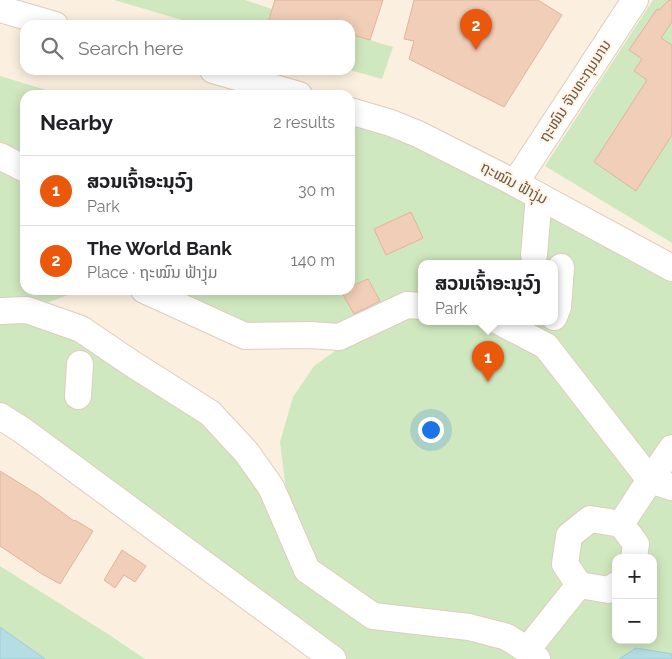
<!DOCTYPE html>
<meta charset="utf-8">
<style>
:root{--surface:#fff;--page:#f2f2f2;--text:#202124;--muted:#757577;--line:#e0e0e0;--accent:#ea580c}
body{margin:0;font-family:Raleway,"Noto Sans Lao",sans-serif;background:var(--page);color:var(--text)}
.controls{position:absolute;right:15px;bottom:15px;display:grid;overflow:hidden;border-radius:10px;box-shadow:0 2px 12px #0003}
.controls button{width:45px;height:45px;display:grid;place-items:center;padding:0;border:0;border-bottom:1px solid var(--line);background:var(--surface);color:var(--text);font:25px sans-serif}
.you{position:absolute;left:430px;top:429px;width:18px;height:18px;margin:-12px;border:4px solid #fff;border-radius:50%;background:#1a73e8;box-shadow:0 0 0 8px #1a73e833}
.badge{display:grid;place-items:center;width:32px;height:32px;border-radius:50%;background:var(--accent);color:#fff;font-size:16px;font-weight:700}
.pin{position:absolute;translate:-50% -41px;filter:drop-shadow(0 1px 2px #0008)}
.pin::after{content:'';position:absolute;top:26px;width:18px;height:15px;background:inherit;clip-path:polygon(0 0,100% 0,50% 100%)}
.popup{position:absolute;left:418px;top:260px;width:140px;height:65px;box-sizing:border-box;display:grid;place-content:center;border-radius:10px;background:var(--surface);filter:drop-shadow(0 1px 4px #0005);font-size:16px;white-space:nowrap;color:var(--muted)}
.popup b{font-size:19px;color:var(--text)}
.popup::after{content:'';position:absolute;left:50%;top:100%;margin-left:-10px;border:10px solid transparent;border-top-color:var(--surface)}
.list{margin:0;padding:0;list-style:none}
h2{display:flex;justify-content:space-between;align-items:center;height:65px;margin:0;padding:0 20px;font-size:21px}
h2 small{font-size:16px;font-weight:400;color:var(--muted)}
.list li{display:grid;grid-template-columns:32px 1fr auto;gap:15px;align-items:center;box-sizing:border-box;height:70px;padding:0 20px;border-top:1px solid var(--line)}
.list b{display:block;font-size:19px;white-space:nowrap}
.list p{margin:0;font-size:16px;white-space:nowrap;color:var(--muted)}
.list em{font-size:16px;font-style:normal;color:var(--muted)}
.icon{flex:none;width:28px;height:28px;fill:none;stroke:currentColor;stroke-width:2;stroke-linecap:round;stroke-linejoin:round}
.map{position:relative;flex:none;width:672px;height:659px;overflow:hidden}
.search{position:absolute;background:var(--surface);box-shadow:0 2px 12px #0003;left:20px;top:20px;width:335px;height:55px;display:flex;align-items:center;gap:12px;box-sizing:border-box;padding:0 18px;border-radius:15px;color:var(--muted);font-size:19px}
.panel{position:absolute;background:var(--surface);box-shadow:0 2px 12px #0003;left:20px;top:90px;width:335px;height:205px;border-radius:15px}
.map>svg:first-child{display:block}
</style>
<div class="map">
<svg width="672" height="659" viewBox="0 0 672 659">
<rect width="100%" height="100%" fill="#fbf0e0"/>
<g fill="#d0e8bf" fill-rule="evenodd">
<path d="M 114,0 L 245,0 L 272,9 L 267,23 L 274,25 L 199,25 Z"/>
<path d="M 653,0 L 672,0 L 672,243 L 545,166 Z"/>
<path d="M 350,34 L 393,47 L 382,79 L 350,70 Z"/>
<path d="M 0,76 L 63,95 L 25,95 L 25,290 L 74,290 L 71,294 L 28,310 L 210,413 L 287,499 L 280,442 L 293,397 L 314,366 L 342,346 L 245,336 L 144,290 L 350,290 L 350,111 L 672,268 L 672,659 L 333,659 L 0,416 ZM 422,263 L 554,263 L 554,321 L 422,321 ZM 616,558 L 653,558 L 653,640 L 616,640 Z"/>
<path d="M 0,566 L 108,634 L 145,659 L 45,659 L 0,627 Z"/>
</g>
<g fill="#b5dde4" stroke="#9ccdd5">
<path d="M 0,627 L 45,659 L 0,659 Z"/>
<path d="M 636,648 L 672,654 L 672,659 L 619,659 Z"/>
</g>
<g fill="#f0ceb8" stroke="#e2b499">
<path d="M 275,0 L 383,0 L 370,40 L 350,34 L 350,25 L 267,25 Z"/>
<path d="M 414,0 L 538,0 L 562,15 L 504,107 L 409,59 L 414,41 L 404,39 Z"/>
<path d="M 669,0 L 672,0 L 672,22 L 661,38 L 672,45 L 672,135 L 636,191 L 594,162 L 647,80 L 634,71 L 642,59 L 629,50 L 657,9 L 659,10 Z"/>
<path d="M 411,212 L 423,238 L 386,255 L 374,229 Z"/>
<path d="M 368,279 L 380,301 L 354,314 L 341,291 L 350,290 L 350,287 Z"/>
<path d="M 0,471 L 37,494 L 74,521 L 75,520 L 93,531 L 60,584 L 42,574 L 0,546 Z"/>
<path d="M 122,550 L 146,566 L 135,582 L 124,575 L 115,588 L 104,580 Z"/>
</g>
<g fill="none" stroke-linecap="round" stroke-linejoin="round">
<defs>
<g id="minor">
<path d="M 0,9 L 55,25"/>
<path d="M 213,70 L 299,95"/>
<path d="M 350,111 L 391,123 L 418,134 L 515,183 L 672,268"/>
<path d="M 0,156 L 25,169"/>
<path d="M 515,183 L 635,0"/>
<path d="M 534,255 L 539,196"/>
<path d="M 144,290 L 245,336 L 310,335 L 339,337 L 407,305 L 422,306"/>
<path d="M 0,311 L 27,310 L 81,329 L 131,363 L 210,413 L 247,453 L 271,487 L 307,570 L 373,616 L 469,627 L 507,637 L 527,650 L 537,659"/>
<path d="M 554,317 L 558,307 L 561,267"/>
<path d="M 498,321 L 546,346 L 650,480 L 672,487"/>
<path d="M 78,396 L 80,364"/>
<path d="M 0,416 L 22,430 L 333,659"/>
<path d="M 621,524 L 650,480 L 672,448"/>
<path d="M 616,585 L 609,590 L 579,585 L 565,564 L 569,536 L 590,519 L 621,524 L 636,544 L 634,558"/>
<path d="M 527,650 L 579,585"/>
</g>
</defs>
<use href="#minor" stroke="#dfccbc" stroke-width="28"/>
<use href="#minor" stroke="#fff" stroke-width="26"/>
</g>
<g text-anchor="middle" stroke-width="4" stroke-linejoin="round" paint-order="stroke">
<g font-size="15" fill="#715648" stroke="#fff5e5">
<text transform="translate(575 91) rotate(-57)" y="5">ຖະໜົນ ຈັນທະກຸມມານ</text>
<text transform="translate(514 183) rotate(28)" y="5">ຖະໝົນ ຟ້າງຸ່ມ</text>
</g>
</g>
</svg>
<div class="controls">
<button>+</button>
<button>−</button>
</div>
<div class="you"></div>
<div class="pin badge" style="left:488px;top:382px">1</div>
<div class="popup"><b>ສວນເຈົ້າອະນຸວົງ</b>Park</div>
<div class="pin badge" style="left:476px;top:50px">2</div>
<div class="search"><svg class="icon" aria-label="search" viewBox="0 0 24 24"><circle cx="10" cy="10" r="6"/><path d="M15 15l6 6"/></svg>Search here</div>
<section class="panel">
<h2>Nearby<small>2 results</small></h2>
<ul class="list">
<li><span class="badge">1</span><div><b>ສວນເຈົ້າອະນຸວົງ</b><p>Park</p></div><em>30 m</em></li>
<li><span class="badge">2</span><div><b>The World Bank</b><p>Place · ຖະໝົນ ຟ້າງຸ່ມ</p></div><em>140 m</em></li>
</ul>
</section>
</div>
